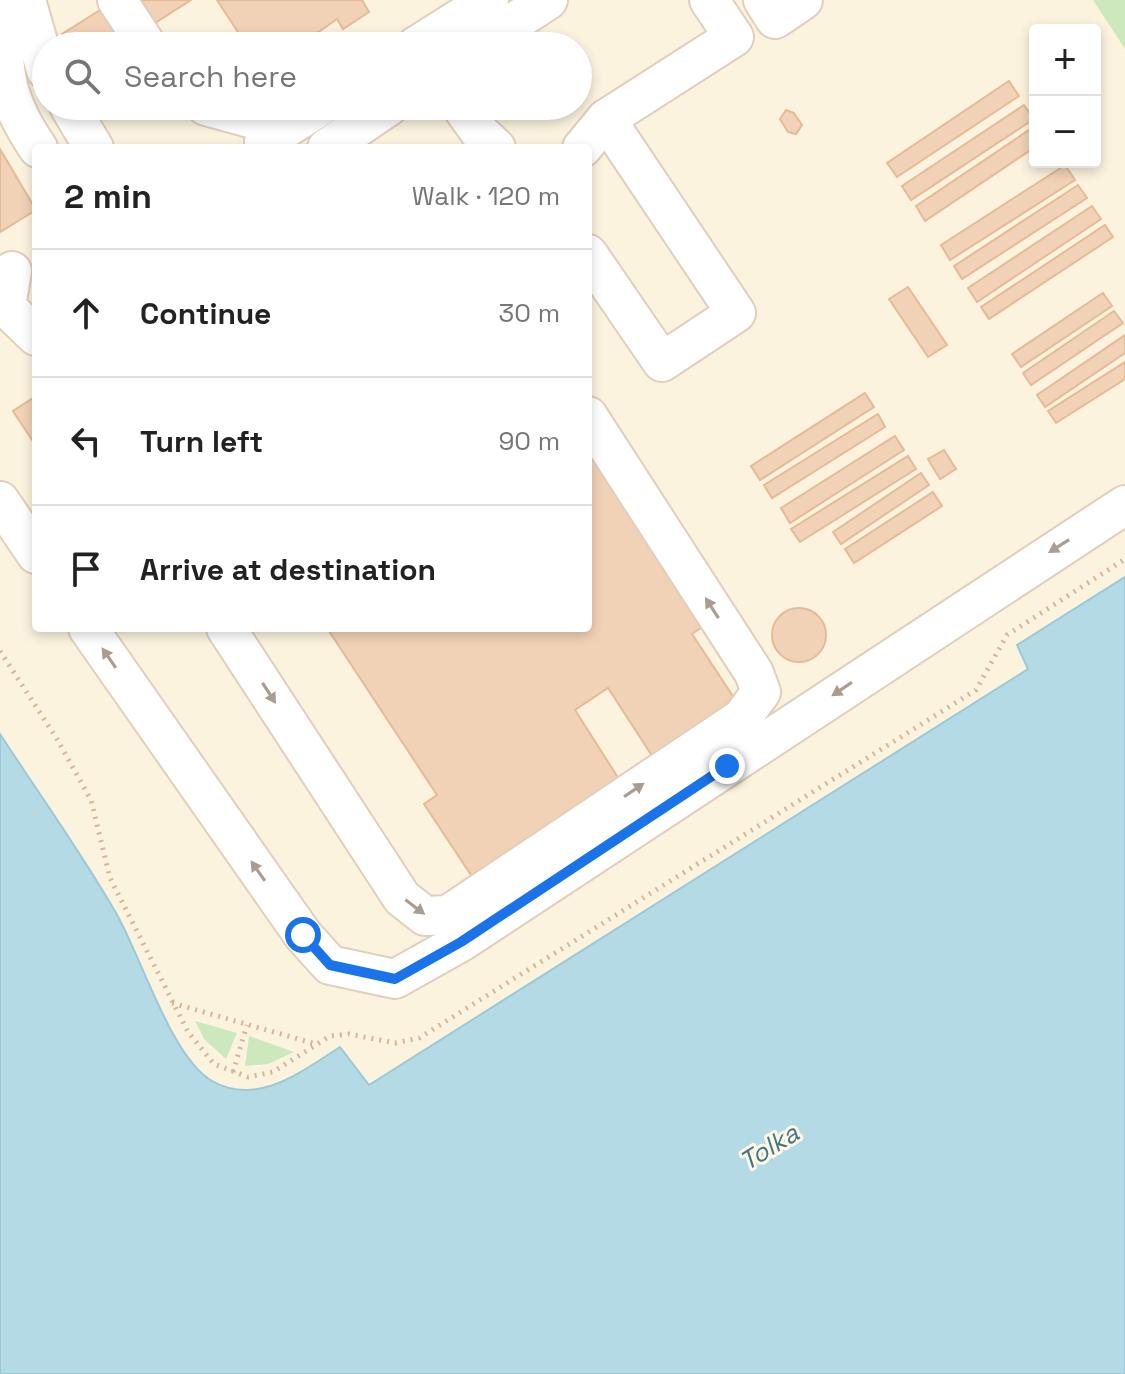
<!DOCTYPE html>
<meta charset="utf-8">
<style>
:root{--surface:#fff;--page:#f6f6f6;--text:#222;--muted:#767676;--line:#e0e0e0}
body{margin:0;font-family:"Space Grotesk",sans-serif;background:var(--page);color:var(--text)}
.controls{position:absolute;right:24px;top:24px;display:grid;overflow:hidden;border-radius:8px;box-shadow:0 4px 12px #0003}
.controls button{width:72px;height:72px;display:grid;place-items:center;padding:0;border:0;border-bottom:2px solid var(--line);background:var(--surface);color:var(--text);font:40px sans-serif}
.stop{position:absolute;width:24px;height:24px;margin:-18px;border:6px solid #1a73e8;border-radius:50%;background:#fff}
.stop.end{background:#1a73e8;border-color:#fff;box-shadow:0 2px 8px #0008}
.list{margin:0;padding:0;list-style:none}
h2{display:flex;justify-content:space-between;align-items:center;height:104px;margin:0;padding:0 32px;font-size:34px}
h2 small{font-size:26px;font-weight:400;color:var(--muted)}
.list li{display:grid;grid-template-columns:52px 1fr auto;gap:24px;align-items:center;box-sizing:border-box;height:128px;padding:0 32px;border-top:2px solid var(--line)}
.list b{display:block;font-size:30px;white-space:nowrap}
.list em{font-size:26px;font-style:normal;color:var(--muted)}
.icon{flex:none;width:44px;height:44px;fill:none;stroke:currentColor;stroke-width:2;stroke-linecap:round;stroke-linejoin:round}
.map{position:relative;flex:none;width:1125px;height:1374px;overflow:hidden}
.search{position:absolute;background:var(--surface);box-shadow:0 4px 12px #0003;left:32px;top:32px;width:560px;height:88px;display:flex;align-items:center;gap:20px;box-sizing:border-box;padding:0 28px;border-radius:44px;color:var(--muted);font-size:30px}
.panel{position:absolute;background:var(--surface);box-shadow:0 4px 12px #0003;left:32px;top:144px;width:560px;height:488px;border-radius:8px}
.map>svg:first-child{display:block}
</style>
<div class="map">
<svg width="1125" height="1374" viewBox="0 0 1125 1374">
<rect width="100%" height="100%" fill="#fcf3df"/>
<g fill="#cce9be">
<path d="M 1093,0 L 1125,0 L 1125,49 Z"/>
<path d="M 195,1021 L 237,1033 L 226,1059 L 204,1039 Z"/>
<path d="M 249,1036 L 294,1052 L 268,1064 L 245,1066 Z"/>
</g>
<path fill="#b4dbe5" stroke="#9ac9d7" stroke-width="2" d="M 1125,577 L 1125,1374 L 0,1374 L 0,734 C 39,794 81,852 116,913 C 141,956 171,1057 212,1081 C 258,1107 302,1071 340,1047 L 369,1085 L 1028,669 L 1017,645 Z"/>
<g fill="#f2d2b6" stroke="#e5ba97" stroke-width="2">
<path d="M 116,0 L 191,0 L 119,46 L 69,46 L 62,34 Z"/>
<path d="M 217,0 L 362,0 L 369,12 L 343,29 L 337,19 L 299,46 L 247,46 Z"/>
<path d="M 1009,81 L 1019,96 L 897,177 L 887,163 Z"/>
<path d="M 1024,105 L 1034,119 L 911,200 L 902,186 Z"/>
<path d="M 786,110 L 794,113 L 802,125 L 796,134 L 788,132 L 780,119 Z"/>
<path d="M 1035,126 L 1035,147 L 925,221 L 916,206 Z"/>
<path d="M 0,149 L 36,210 L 0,232 Z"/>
<path d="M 1065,165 L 1075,180 L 950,260 L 941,245 Z"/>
<path d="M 1078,185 L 1087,198 L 962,279 L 954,266 Z"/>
<path d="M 1092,206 L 1101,219 L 977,302 L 968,288 Z"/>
<path d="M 1105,225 L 1113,237 L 989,319 L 981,307 Z"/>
<path d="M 908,287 L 947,345 L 928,357 L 889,299 Z"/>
<path d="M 1103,293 L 1112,306 L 1021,367 L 1012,354 Z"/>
<path d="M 1114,311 L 1123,323 L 1031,385 L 1023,373 Z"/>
<path d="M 1125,335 L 1125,353 L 1045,407 L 1037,395 Z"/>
<path d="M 1125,362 L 1125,379 L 1056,423 L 1048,411 Z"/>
<path d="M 865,393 L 874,407 L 760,480 L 751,466 Z"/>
<path d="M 36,396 L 36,446 L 13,411 Z"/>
<path d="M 878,414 L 885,427 L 772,498 L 764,485 Z"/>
<path d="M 895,436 L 904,450 L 790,523 L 781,508 Z"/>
<path d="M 588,440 L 708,623 L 692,634 L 742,710 L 658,765 L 608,688 L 575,710 L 624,787 L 477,884 L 424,804 L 437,795 L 327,628 L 588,628 Z"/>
<path d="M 944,450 L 956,469 L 940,479 L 928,459 Z"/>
<path d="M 908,456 L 916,469 L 800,542 L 791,529 Z"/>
<path d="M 921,473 L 929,485 L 841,544 L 833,532 Z"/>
<path d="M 933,492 L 942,506 L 854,563 L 845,549 Z"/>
<circle cx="799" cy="635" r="27"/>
</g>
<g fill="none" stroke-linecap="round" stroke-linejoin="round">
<defs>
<g id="minor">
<path d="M 4,0 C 3,64 0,93 38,148"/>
<path d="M 26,0 L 46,70"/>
<path d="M 117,0 L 147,46"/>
<path d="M 763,0 L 775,19 L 803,0"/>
<path d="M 416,46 L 489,0"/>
<path d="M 478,46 L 548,0"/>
<path d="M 69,106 L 94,148"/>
<path d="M 206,106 L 286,128"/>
<path d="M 461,106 L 481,134 L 496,148"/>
<path d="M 264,142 L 321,106"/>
<path d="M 327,148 L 389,106"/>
<path d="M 582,148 L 606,119 L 734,37 L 709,0"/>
<path d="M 588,254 L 662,362 L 736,313 L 606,119"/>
<path d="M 12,271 L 6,307 L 36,336"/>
<path d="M 0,501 L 36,554"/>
<path d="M 88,628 L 303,935 L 330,965 L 395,979 L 461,942 L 1125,505"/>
<path d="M 226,628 L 402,898 L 425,916 L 448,915 L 742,718 L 761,692 L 754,673 L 588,416"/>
</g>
</defs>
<use href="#minor" stroke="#e0cfbb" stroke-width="42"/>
<g stroke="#d6b69a" stroke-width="5" stroke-dasharray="2 6" stroke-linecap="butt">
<path d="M 0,651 L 57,739 L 91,800 L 110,878 L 188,1032 L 214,1064 L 248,1077 L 273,1072 L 330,1036 L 349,1034 L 395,1043 L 419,1038 L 976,690 L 1007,635 L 1125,559"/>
<path d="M 172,1003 L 316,1044"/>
<path d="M 233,1072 L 247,1025"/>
</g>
<use href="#minor" stroke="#fff" stroke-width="38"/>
</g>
<defs><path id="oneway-solid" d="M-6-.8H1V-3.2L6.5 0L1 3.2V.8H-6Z" transform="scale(2)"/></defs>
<g fill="#ab9c91">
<use href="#oneway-solid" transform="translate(1059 546) rotate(148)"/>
<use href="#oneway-solid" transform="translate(712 608) rotate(-123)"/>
<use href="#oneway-solid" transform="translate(109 658) rotate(-125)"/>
<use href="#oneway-solid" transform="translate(842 689) rotate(146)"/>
<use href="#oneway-solid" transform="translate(269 693) rotate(57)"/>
<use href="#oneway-solid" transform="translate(634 790) rotate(-34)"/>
<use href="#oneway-solid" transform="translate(258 871) rotate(-125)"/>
<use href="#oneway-solid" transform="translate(415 907) rotate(37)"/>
</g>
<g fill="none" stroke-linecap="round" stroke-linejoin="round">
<path stroke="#1a73e8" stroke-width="10" d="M 303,935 L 330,965 L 395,979 L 461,942 L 727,766"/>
</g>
<g text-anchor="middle" stroke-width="6" stroke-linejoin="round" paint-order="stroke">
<g font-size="26" font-style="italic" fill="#417686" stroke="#fff7e5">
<text transform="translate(769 1147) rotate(-32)" y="9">Tolka</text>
</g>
</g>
</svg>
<div class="controls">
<button>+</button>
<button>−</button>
</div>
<div class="stop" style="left:303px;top:935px"></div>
<div class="stop end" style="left:727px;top:766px"></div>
<div class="search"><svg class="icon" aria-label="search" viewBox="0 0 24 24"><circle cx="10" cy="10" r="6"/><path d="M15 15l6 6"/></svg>Search here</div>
<section class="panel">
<h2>2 min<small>Walk · 120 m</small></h2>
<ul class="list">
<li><svg class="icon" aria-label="ahead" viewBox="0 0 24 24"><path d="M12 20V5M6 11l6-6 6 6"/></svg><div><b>Continue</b></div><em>30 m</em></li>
<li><svg class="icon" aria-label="left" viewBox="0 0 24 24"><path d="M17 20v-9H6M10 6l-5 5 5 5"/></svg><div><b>Turn left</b></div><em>90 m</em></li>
<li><svg class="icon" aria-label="arrive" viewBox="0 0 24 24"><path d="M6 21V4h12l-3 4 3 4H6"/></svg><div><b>Arrive at destination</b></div></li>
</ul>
</section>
</div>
